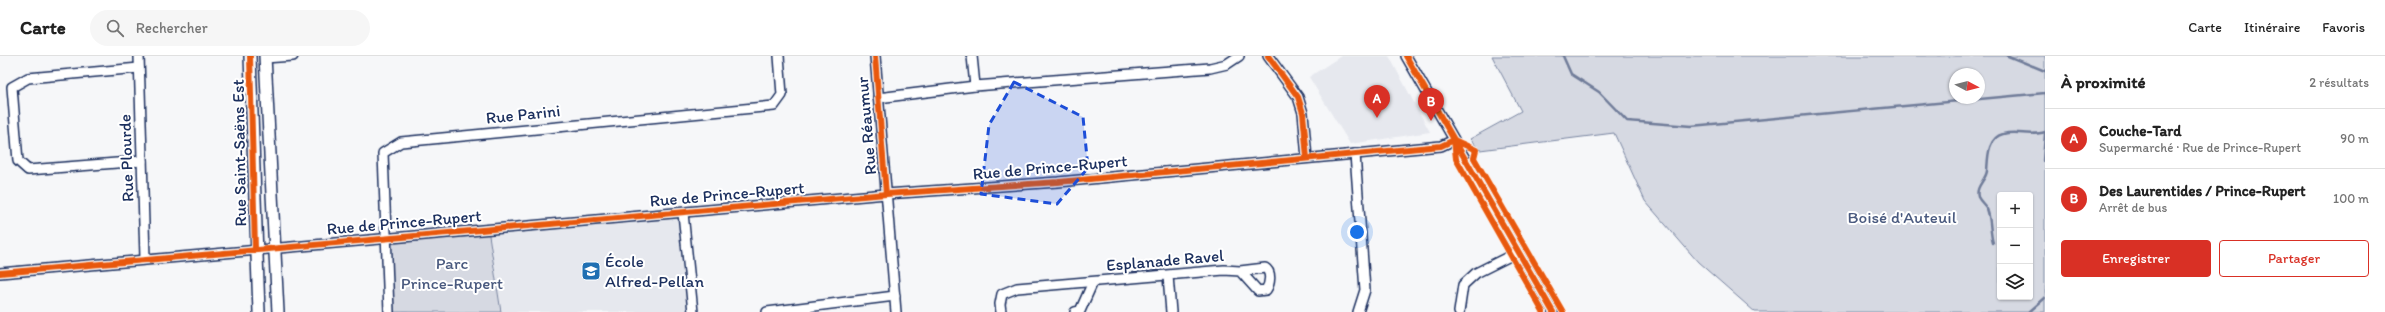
<!DOCTYPE html>
<html lang="fr">
<meta charset="utf-8">
<style>
:root{--surface:#fff;--page:#f6f6f6;--text:#222;--muted:#767676;--line:#e0e0e0;--accent:#d93025}
body{margin:0;font-family:Itim,sans-serif;background:var(--page);color:var(--text)}
.controls{position:absolute;right:12px;bottom:12px;display:grid;overflow:hidden;border-radius:4px;box-shadow:0 1px 3px #0004}
.controls button{width:36px;height:36px;display:grid;place-items:center;padding:0;border:0;border-bottom:1px solid var(--line);background:var(--surface);color:var(--text);font:20px sans-serif}
.compass{position:absolute;left:1949px;top:12px;width:36px;height:36px;border-radius:50%;background:var(--surface);box-shadow:0 1px 3px #0004;rotate:97deg}
.you{position:absolute;left:1357px;top:176px;width:14px;height:14px;margin:-10px;border:3px solid #fff;border-radius:50%;background:#1a73e8;box-shadow:0 0 0 6px #1a73e833}
.badge{display:grid;place-items:center;width:26px;height:26px;border-radius:50%;background:var(--accent);color:#fff;font-size:13px;font-weight:700}
.pin{position:absolute;translate:-50% -33px;filter:drop-shadow(0 1px 2px #0008)}
.pin::after{content:'';position:absolute;top:21px;width:14px;height:12px;background:inherit;clip-path:polygon(0 0,100% 0,50% 100%)}
.list{margin:0;padding:0;list-style:none}
h2{display:flex;justify-content:space-between;align-items:center;height:52px;margin:0;padding:0 16px;font-size:17px}
h2 small{font-size:13px;font-weight:400;color:var(--muted)}
.list li{display:grid;grid-template-columns:26px 1fr auto;gap:12px;align-items:center;box-sizing:border-box;height:60px;padding:0 16px;border-top:1px solid var(--line)}
.list b{display:block;font-size:15px;white-space:nowrap}
.list p{margin:0;font-size:13px;white-space:nowrap;color:var(--muted)}
.list em{font-size:13px;font-style:normal;color:var(--muted)}
.actions{display:flex;gap:8px;padding:12px 16px}
.actions a{flex:1;padding:9px 0;border:1px solid var(--accent);border-radius:4px;text-align:center;font-size:14px;color:var(--accent)}
.actions .main{background:var(--accent);color:#fff}
.icon{flex:none;width:22px;height:22px;fill:none;stroke:currentColor;stroke-width:2;stroke-linecap:round;stroke-linejoin:round}
.map{position:relative;flex:none;width:2045px;height:256px;overflow:hidden}
header{display:flex;align-items:center;gap:24px;box-sizing:border-box;height:56px;padding:0 20px;background:var(--surface);border-bottom:1px solid var(--line)}
header strong{font-size:19px}
nav{display:flex;gap:22px;margin-inline-start:auto;font-size:14px}
.search{width:280px;height:36px;background:var(--page);display:flex;align-items:center;gap:10px;box-sizing:border-box;padding:0 14px;border-radius:22px;color:var(--muted);font-size:15px}
main{display:flex}
aside{flex:1;background:var(--surface)}
.map>svg:first-child{display:block}
</style>
<header>
<strong>Carte</strong>
<div class="search"><svg class="icon" aria-label="search" viewBox="0 0 24 24"><circle cx="10" cy="10" r="6"/><path d="M15 15l6 6"/></svg>Rechercher</div>
<nav><a>Carte</a><a>Itinéraire</a><a>Favoris</a></nav>
</header>
<main>
<div class="map">
<svg width="2045" height="256" viewBox="0 0 2045 256">
<rect width="100%" height="100%" fill="#f6f7f9"/>
<filter id="ink" filterUnits="userSpaceOnUse"><feTurbulence type="fractalNoise" baseFrequency=".025" numOctaves="2"/><feDisplacementMap in="SourceGraphic" scale="8" xChannelSelector="R" yChannelSelector="G"/><feConvolveMatrix kernelMatrix="1 2 1 2 8 2 1 2 1" color-interpolation-filters="sRGB"/></filter>
<g filter="url(#ink)">
<g fill="#e6e8ee">
<path d="M 1341,0 L 1389,0 L 1430,76 L 1350,88 L 1309,21 Z"/>
<path d="M 683,157 L 692,256 L 501,256 L 488,173 Z"/>
</g>
<g fill="#d6d9e2" stroke="#7884a0" fill-rule="evenodd">
<path d="M 1492,0 L 2045,0 L 2045,256 L 1755,256 L 1698,206 L 1645,145 L 1614,77 L 1480,94 L 1470,83 L 1521,55 ZM 1955,18 L 1979,18 L 1979,42 L 1955,42 ZM 2000,139 L 2030,139 L 2030,241 L 2000,241 Z"/>
<path d="M 488,173 L 501,256 L 389,256 L 386,182 Z"/>
</g>
<g fill="none" stroke-linecap="round" stroke-linejoin="round">
<g stroke="#707c99" stroke-width="2.5">
<path d="M 1563,0 L 1571,18 L 1599,36 L 1627,65 L 1691,70 L 2045,37"/>
<path d="M 2008,0 L 2045,15"/>
<path d="M 2045,78 L 2043,105 L 2045,106"/>
<path d="M 1993,187 C 1990,177 1991,166 1988,156 C 1987,150 1981,147 1978,141 C 1975,130 1986,124 1987,115 C 1988,103 1987,82 2003,78 C 2017,74 2031,81 2045,76"/>
<path d="M 2029,256 L 2045,242"/>
</g>
<defs>
<g id="minor">
<path d="M 139,0 L 145,202"/>
<path d="M 875,0 L 896,256"/>
<path d="M 972,0 L 975,30"/>
<path d="M 1268,0 L 1298,41 L 1303,57 L 1307,102"/>
<path d="M 1406,0 L 1553,256"/>
<path d="M 265,2 L 293,0"/>
<path d="M 139,12 L 28,22 L 12,31 L 18,105 L 28,114 L 142,105"/>
<path d="M 878,42 L 975,30 L 1210,12 L 1227,8 L 1239,0"/>
<path d="M 1355,98 L 1365,234 L 1358,256"/>
<path d="M 683,157 L 693,256"/>
<path d="M 0,217 L 886,138 L 1058,126 L 1441,90 L 1454,84"/>
<path d="M 1168,220 L 1171,256"/>
<path d="M 389,256 L 383,97 L 401,86 L 774,50 L 782,39 L 779,0"/>
<path d="M 767,256 L 895,240"/>
<path d="M 1001,256 L 1000,248 L 1002,238 L 1017,232 L 1224,214 L 1240,215 L 1265,212 C 1272,216 1270,228 1266,234 L 1258,235 L 1240,215"/>
<path d="M 1075,256 L 1080,255 L 1093,226"/>
<path d="M 1459,256 L 1463,229 L 1476,217 L 1518,196"/>
</g>
<g id="major">
<path d="M 250,0 L 259,256"/>
<path d="M 265,0 L 278,256"/>
</g>
</defs>
<use href="#minor" stroke="#1b2f5e" stroke-width="12"/>
<use href="#major" stroke="#1b2f5e" stroke-width="14"/>
<use href="#minor" stroke="#fff" stroke-width="9"/>
<use href="#major" stroke="#fff" stroke-width="11"/>
<defs>
<g id="cycleway">
<path d="M 250,0 L 255,193"/>
<path d="M 875,0 L 886,138"/>
<path d="M 1268,0 L 1298,41 L 1303,57 L 1307,102"/>
<path d="M 1406,0 L 1553,256"/>
<path d="M 1454,84 L 1476,94 L 1474,102 L 1563,256"/>
<path d="M 1454,84 L 1456,103 L 1543,256"/>
<path d="M 0,217 L 886,138 L 1058,126 L 1441,90 L 1454,84"/>
</g>
</defs>
<use href="#cycleway" stroke="#fff" stroke-width="8"/>
<use href="#cycleway" stroke="#e8590c" stroke-width="6"/>
</g>
</g>
<path fill="#1d4ed8" fill-opacity="0.2" stroke="#1d4ed8" stroke-width="3" stroke-dasharray="8 5" stroke-linejoin="round" d="M 1014,26 L 1083,61 L 1088,112 L 1057,148 L 981,138 L 989,69 Z"/>
<defs>
<symbol id="school-square" viewBox="-11 -11 22 22"><rect x="-9" y="-9" width="18" height="18" rx="4" fill="#1f6fb2" stroke="#fff"/><path d="M0-5L7-2L0 1L-7-2ZM-4 1L0 2.5L4 1V4Q0 6-4 4Z" fill="#fff"/></symbol>
</defs>
<g fill-rule="evenodd">
<use href="#school-square" x="580" y="204" width="22" height="22"/>
</g>
<g text-anchor="middle" stroke-width="4" stroke-linejoin="round" paint-order="stroke">
<g font-size="17" fill="#1b2f5e" stroke="#fff">
<text transform="translate(523 58) rotate(-6)" y="6">Rue Parini</text>
<text transform="translate(866 70) rotate(-95)" y="6">Rue Réaumur</text>
<text transform="translate(239 97) rotate(-91)" y="6">Rue Saint-Saëns Est</text>
<text transform="translate(126 102) rotate(-92)" y="6">Rue Plourde</text>
<text transform="translate(1050 111) rotate(-5)" y="6">Rue de Prince-Rupert</text>
<text transform="translate(727 138) rotate(-5)" y="6">Rue de Prince-Rupert</text>
<text transform="translate(404 166) rotate(-5)" y="6">Rue de Prince-Rupert</text>
<text transform="translate(1165 204) rotate(-5)" y="6">Esplanade Ravel</text>
</g>
<g font-size="17" fill="#4a5a7f" stroke="#fff">
<text x="1902" y="167">Boisé d'Auteuil</text>
<text x="452" y="213">Parc<tspan x="452" dy="20">Prince-Rupert</tspan></text>
</g>
<g font-size="17" fill="#1b2f5e" stroke="#fff" text-anchor="start">
<text x="605" y="211">École<tspan x="605" dy="20">Alfred-Pellan</tspan></text>
</g>
</g>
</svg>
<div class="controls">
<button>+</button>
<button>−</button>
<button><svg class="icon" aria-label="layers" viewBox="0 0 24 24"><path d="M12 4l9 5-9 5-9-5zM3 14l9 5 9-5"/></svg></button>
</div>
<svg class="compass" viewBox="-18 -18 36 36"><path d="M0-13l5 13h-10z" fill="#e53935"/><path d="M0 13l5-13h-10z" fill="#767676"/></svg>
<div class="you"></div>
<div class="pin badge" style="left:1377px;top:62px">A</div>
<div class="pin badge" style="left:1431px;top:65px">B</div>
</div>
<aside>
<h2>À proximité<small>2 résultats</small></h2>
<ul class="list">
<li><span class="badge">A</span><div><b>Couche-Tard</b><p>Supermarché · Rue de Prince-Rupert</p></div><em>90 m</em></li>
<li><span class="badge">B</span><div><b>Des Laurentides / Prince-Rupert</b><p>Arrêt de bus</p></div><em>100 m</em></li>
</ul>
<div class="actions"><a class="main">Enregistrer</a><a>Partager</a></div>
</aside>
</main>
